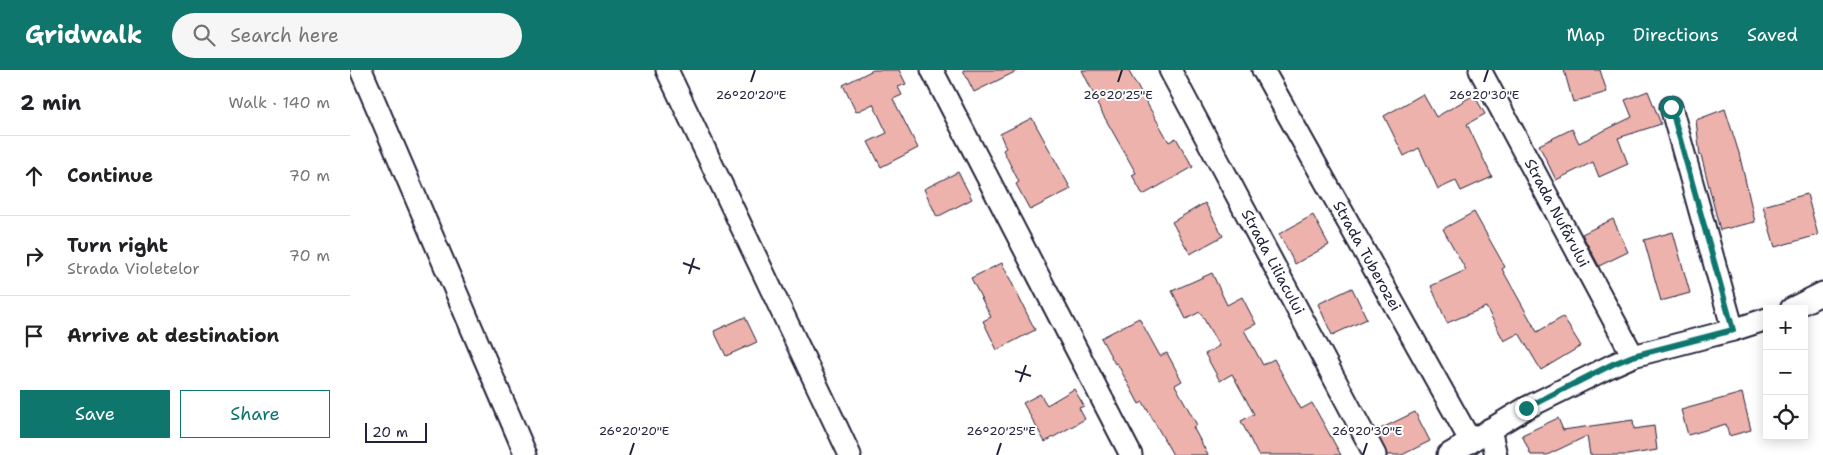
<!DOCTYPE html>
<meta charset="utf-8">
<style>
:root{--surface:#fff;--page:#f6f6f6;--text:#202124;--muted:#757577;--line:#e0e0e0;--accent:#0f766e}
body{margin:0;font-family:"Shantell Sans",sans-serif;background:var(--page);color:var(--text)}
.controls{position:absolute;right:15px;bottom:15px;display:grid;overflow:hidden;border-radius:0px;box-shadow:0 2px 12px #0003}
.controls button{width:45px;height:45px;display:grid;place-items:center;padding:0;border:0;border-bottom:1px solid var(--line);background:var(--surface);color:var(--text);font:25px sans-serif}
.scale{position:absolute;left:15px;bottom:12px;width:62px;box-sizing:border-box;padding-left:5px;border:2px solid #22223b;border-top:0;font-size:14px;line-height:18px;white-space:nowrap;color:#22223b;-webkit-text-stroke:4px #fff;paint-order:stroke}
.stop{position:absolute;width:15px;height:15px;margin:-11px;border:4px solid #0f766e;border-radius:50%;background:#fff}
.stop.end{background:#0f766e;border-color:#fff;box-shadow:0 1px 5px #0008}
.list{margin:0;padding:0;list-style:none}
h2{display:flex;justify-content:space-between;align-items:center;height:65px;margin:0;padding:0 20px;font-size:21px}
h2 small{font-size:16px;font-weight:400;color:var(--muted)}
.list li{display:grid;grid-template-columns:32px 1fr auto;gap:15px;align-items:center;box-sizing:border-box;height:80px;padding:0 20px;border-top:1px solid var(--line)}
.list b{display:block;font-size:19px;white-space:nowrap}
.list p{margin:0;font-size:16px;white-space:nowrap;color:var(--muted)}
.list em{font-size:16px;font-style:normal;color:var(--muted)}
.actions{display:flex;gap:10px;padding:15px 20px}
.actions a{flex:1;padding:11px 0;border:1px solid var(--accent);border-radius:0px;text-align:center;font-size:18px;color:var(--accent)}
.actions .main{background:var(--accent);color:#fff}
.icon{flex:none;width:28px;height:28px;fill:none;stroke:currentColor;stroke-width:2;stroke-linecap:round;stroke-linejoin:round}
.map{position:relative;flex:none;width:1473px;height:385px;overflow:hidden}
header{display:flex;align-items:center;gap:30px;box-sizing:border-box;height:70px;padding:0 25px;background:var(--accent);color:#fff}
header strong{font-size:24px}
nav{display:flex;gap:28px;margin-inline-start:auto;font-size:18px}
.search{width:350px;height:45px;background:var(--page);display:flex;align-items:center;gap:12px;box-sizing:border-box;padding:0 18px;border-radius:28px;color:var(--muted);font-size:19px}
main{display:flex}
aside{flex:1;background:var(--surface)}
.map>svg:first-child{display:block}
</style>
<header>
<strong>Gridwalk</strong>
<div class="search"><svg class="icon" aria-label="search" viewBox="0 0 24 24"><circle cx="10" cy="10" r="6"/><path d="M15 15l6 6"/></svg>Search here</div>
<nav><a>Map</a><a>Directions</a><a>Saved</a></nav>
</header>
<main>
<aside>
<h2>2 min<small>Walk · 140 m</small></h2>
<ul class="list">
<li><svg class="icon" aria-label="ahead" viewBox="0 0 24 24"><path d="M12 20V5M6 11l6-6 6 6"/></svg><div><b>Continue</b></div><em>70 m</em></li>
<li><svg class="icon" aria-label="right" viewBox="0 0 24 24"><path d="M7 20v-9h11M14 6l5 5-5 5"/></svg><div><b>Turn right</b><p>Strada Violetelor</p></div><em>70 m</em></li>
<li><svg class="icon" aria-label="arrive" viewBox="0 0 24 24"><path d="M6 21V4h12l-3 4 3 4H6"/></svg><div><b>Arrive at destination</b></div></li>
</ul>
<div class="actions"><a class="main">Save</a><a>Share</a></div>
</aside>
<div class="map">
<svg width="1473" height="385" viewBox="0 0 1473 385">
<rect width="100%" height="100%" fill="#fff"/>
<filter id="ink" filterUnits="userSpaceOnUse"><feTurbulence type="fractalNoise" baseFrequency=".02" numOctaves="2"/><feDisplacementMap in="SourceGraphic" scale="10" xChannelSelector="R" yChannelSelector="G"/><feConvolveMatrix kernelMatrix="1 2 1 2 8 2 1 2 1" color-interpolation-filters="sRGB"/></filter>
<g filter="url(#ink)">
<g fill="#edb2ac" stroke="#22223b">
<path d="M 523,0 L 549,0 L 556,14 L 548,17 L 552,25 L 543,29 L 568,78 L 531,97 L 518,72 L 537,63 L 523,34 L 506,42 L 493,15 Z"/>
<path d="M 613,0 L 669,0 L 624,22 Z"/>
<path d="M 732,0 L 778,0 L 819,72 L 826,68 L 843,97 L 793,125 L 782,105 L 786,103 L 747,34 L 748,33 Z"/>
<path d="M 1214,0 L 1250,0 L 1257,22 L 1223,32 Z"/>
<path d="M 1298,21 L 1311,54 L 1268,68 L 1278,94 L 1249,107 L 1243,92 L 1206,110 L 1189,75 L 1222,59 L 1229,73 L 1282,47 L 1275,30 Z"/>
<path d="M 1073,24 L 1086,47 L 1124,25 L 1135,44 L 1117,54 L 1142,107 L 1111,121 L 1106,111 L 1088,119 L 1069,78 L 1054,86 L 1034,46 Z"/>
<path d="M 1375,39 L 1389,83 L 1405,152 L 1370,160 L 1351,85 L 1350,86 L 1346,50 Z"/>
<path d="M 682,48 L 721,119 L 680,140 L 666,114 L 669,112 L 653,80 L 656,78 L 650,64 Z"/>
<path d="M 608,102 L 622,129 L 587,147 L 574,119 Z"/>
<path d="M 1457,124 L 1468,165 L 1425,177 L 1413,136 Z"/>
<path d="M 855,133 L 873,166 L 840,184 L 822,152 Z"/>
<path d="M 1124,142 L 1155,197 L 1152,199 L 1187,262 L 1213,247 L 1231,276 L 1191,300 L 1169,263 L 1154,271 L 1136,237 L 1097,253 L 1081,216 L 1116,200 L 1093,159 Z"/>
<path d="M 963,145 L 979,175 L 945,194 L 929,164 Z"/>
<path d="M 1263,149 L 1278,182 L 1249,196 L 1232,164 Z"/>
<path d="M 1323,162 L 1340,223 L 1311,231 L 1294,170 Z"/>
<path d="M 652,193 L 685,260 L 647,280 L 633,251 L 641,247 L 621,208 Z"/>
<path d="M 862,203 L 877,235 L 892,227 L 906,254 L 894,260 L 913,295 L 924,289 L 951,339 L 962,333 L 991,385 L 908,385 L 891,351 L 904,344 L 882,304 L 870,311 L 855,284 L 869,276 L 850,242 L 836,249 L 822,221 Z"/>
<path d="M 1002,218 L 1017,249 L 982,265 L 968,234 Z"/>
<path d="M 395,247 L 407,272 L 376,286 L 364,261 Z"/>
<path d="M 789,248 L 810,286 L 817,283 L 832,311 L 825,315 L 847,355 L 843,357 L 858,385 L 823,385 L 793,332 L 789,334 L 767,293 L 765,294 L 751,268 Z"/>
<path d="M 724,319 L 734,336 L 729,338 L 735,349 L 695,372 L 673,333 L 690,324 L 697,335 Z"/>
<path d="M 1392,323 L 1401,360 L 1379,366 L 1376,354 L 1338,365 L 1331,340 Z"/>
<path d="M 1065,342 L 1080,371 L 1052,385 L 1037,385 L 1026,361 Z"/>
<path d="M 1208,348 L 1213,360 L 1283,350 L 1284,359 L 1304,356 L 1307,380 L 1277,385 L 1240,385 L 1237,366 L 1197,385 L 1181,385 L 1172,365 Z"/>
</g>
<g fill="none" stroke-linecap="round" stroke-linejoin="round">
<defs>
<g id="minor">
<path d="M 11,0 L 176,385"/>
<path d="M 317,0 L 500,385"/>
<path d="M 582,0 L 781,385"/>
<path d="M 820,0 L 1025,385"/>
<path d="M 913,0 L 1121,372"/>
<path d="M 1130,0 L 1283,286"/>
<path d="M 1321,37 L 1383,260"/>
<path d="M 1441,239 L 1473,223"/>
<path d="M 1140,359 L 1146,385"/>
<path d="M 1098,385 L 1176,338 L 1263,295 L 1283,286 L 1383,260 L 1417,249"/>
</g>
</defs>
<use href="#minor" stroke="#22223b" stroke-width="25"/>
<use href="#minor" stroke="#fff" stroke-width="21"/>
</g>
</g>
<g fill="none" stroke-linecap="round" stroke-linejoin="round" filter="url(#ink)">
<path stroke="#0f766e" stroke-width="6" d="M 1176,338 L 1263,294 L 1283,286 L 1383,260 L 1321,37"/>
</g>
<path fill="none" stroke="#22223b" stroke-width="2" d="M 401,12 L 405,0M 768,12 L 772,0M 1134,12 L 1138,0M 333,193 L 350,199M 339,204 L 344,188M 665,301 L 681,306M 670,312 L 676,295M 280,385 L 284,373M 647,385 L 651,373M 1013,385 L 1017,373"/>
<g text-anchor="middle" stroke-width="4" stroke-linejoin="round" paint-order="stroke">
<g font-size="15" fill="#22223b" stroke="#fff">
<text transform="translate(1207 143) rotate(62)" y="5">Strada Nufărului</text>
<text transform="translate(1017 186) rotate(61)" y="5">Strada Tuberozei</text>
<text transform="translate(923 192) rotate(62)" y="5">Strada Liliacului</text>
</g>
</g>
<g font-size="12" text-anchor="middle" fill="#22223b" stroke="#fff" stroke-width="4" stroke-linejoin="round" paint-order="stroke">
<text x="401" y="29">26°20'20"E</text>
<text x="768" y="29">26°20'25"E</text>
<text x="1134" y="29">26°20'30"E</text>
<text x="284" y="365">26°20'20"E</text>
<text x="651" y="365">26°20'25"E</text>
<text x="1017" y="365">26°20'30"E</text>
</g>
</svg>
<div class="controls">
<button>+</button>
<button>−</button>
<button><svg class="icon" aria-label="locate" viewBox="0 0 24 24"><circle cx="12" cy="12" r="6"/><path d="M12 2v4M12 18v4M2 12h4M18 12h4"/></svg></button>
</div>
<div class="scale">20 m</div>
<div class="stop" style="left:1321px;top:37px"></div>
<div class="stop end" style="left:1176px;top:338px"></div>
</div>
</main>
